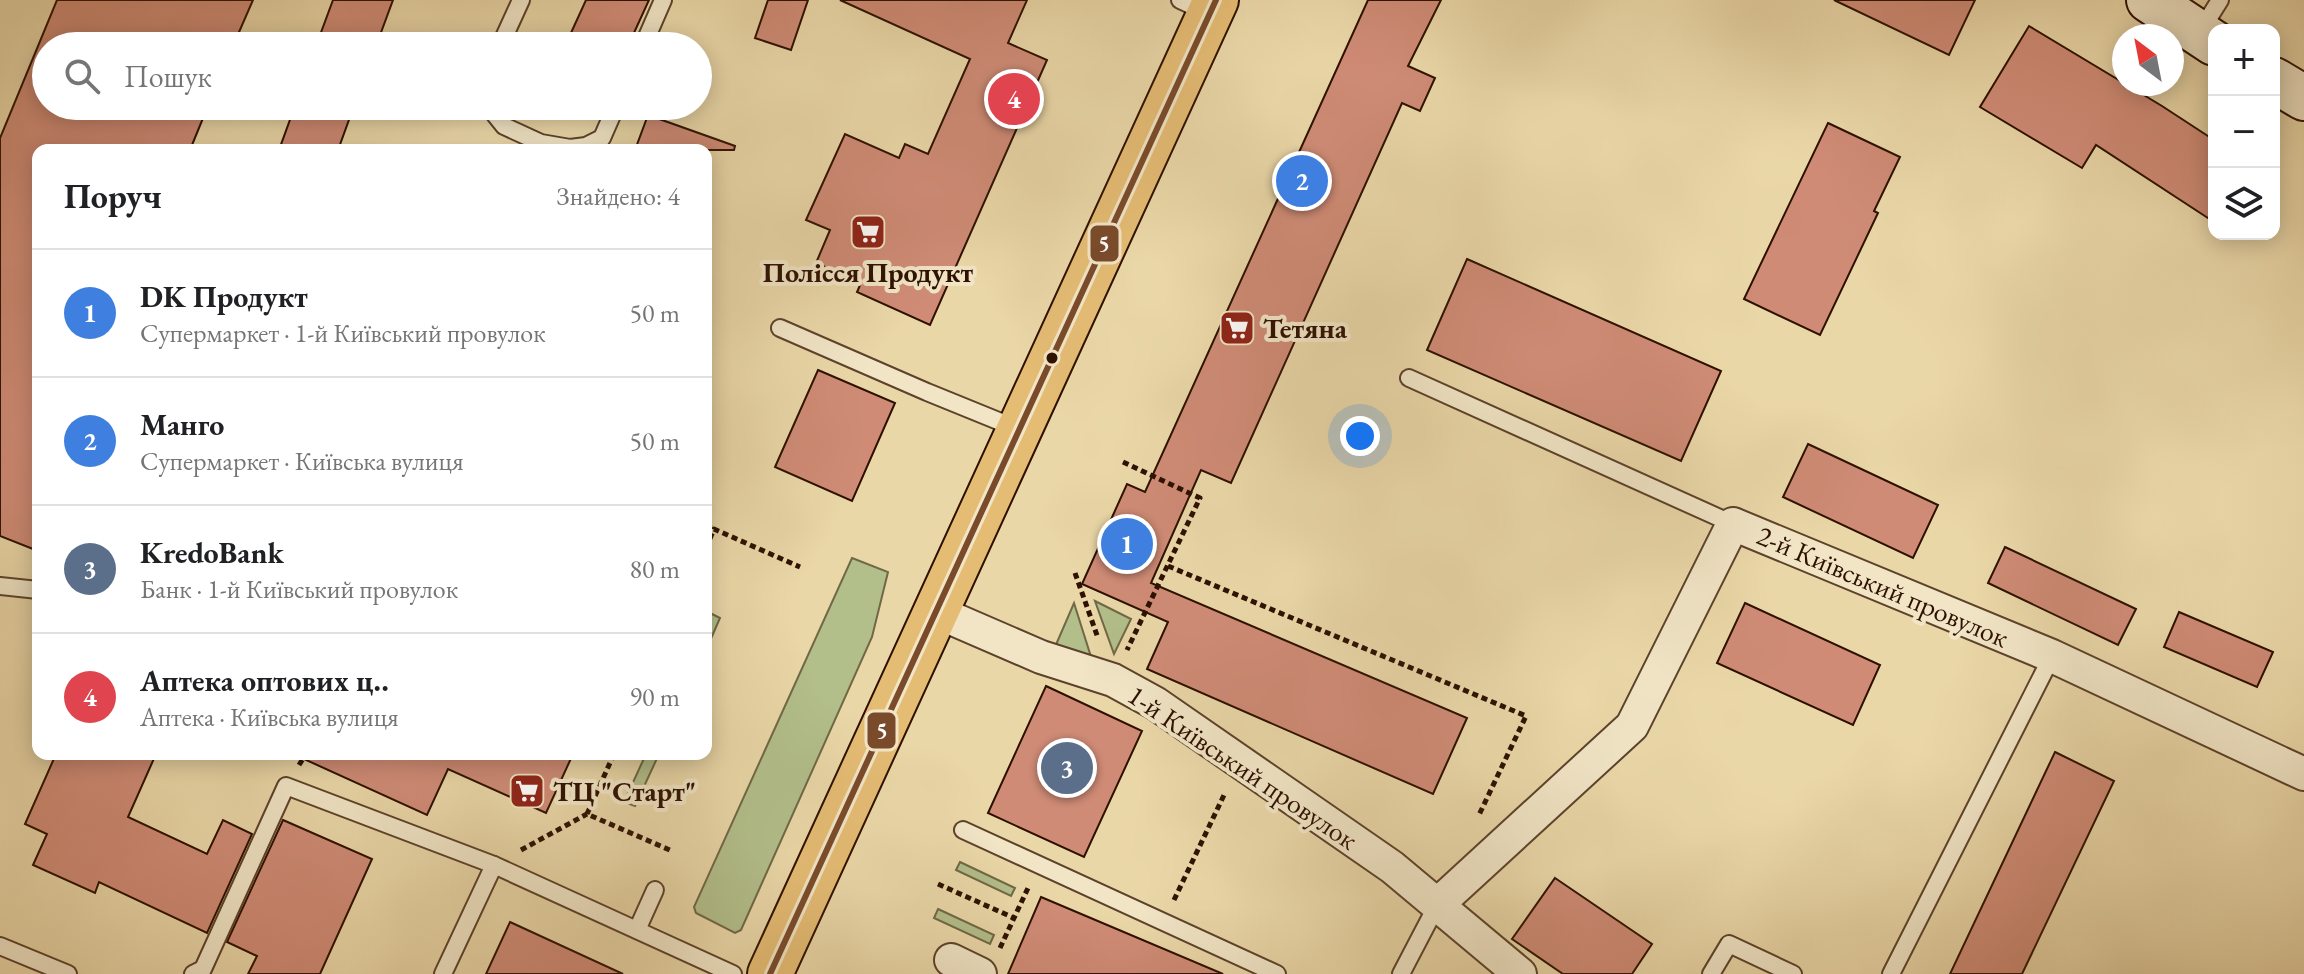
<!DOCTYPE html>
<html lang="uk">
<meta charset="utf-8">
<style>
:root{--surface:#fff;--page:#f6f6f6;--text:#202124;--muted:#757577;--line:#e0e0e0;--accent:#7c3aed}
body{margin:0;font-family:"EB Garamond",serif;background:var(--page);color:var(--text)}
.controls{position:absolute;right:24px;top:24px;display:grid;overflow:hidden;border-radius:16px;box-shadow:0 4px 20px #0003}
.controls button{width:72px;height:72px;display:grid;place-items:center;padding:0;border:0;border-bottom:2px solid var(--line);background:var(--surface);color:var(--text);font:40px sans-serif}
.compass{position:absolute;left:2112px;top:24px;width:72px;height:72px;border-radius:50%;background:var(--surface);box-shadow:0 4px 20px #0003;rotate:328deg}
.you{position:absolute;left:1360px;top:436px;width:28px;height:28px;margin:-20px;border:6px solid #fff;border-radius:50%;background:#1a73e8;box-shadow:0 0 0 12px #1a73e833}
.badge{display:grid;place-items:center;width:52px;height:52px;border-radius:50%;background:var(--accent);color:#fff;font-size:26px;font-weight:700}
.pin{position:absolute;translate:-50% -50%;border:4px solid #fff;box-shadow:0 2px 8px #0006}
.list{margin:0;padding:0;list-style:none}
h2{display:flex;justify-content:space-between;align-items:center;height:104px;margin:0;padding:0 32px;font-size:34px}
h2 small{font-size:26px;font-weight:400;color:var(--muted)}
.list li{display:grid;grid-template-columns:52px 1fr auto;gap:24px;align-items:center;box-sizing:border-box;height:128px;padding:0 32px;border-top:2px solid var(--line)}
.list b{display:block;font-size:30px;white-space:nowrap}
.list p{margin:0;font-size:26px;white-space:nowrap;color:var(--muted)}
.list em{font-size:26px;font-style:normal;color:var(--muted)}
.icon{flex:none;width:44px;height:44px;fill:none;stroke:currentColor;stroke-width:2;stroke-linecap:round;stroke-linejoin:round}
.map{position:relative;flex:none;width:2304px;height:974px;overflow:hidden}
.search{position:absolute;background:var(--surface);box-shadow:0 4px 20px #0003;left:32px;top:32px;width:680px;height:88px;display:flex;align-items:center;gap:20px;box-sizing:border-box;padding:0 28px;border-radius:44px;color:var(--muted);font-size:30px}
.panel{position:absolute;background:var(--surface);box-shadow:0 4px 20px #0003;left:32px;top:144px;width:680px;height:616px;border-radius:16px}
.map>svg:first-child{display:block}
</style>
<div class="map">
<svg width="2304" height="974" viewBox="0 0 2304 974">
<rect width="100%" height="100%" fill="#ead7a8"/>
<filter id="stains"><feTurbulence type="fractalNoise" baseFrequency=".0025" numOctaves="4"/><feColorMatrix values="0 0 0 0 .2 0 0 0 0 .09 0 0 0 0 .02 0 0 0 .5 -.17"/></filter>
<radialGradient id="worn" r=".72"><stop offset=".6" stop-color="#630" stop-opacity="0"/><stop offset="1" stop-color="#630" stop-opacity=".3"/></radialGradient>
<g fill="#b2bf8b" stroke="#706846" stroke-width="2">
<path d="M 852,558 L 888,572 L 872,637 L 741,930 L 735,933 L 696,913 L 694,907 Z"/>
<path d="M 1095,601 L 1131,619 L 1114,654 Z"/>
<path d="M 1074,603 L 1092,660 L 1055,647 Z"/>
<path d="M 710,613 L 720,618 L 706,650 L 706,621 Z"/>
<path d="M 646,754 L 659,754 L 635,806 L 624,802 Z"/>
<path d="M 960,862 L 1015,888 L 1011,896 L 956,870 Z"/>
<path d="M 938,909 L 994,935 L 990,944 L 934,918 Z"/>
</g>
<g fill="#cf8b76" stroke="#2d1000" stroke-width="2">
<path d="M 57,0 L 253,0 L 233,46 L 46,46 L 46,106 L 208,106 L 190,150 L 38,150 L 38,551 L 0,536 L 0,138 Z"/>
<path d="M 333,0 L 393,0 L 376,46 L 316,46 Z"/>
<path d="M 586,0 L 649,0 L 628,46 L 565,46 Z"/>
<path d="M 768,0 L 808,0 L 791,50 L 755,38 Z"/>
<path d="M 840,0 L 1027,0 L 1008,43 L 1047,60 L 930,325 L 857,292 L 861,283 L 816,263 L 830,230 L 806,220 L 845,134 L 899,158 L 905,144 L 928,154 L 970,59 Z"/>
<path d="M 1368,0 L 1441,0 L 1408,66 L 1435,78 L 1420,111 L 1402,103 L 1231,483 L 1201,470 L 1151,583 L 1467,718 L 1433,794 L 1147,669 L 1168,622 L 1082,584 L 1127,484 L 1145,492 Z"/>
<path d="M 1834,0 L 1975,0 L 1949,55 Z"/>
<path d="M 2029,26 L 2162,106 L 2214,140 L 2214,222 L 2096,145 L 2082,168 L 1980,107 Z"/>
<path d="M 295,106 L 354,106 L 338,150 L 279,150 Z"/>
<path d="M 648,115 L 735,146 L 734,150 L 635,150 Z"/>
<path d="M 1828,123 L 1900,157 L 1874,211 L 1878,213 L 1820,335 L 1744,299 Z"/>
<path d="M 1467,259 L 1721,371 L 1681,461 L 1427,350 Z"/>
<path d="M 818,370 L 895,403 L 852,501 L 775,467 Z"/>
<path d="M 1808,444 L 1938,505 L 1913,558 L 1783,497 Z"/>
<path d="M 2005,547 L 2136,609 L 2118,645 L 1988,583 Z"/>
<path d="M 1745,603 L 1880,665 L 1853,725 L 1717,663 Z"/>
<path d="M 2179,612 L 2273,652 L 2257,687 L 2164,647 Z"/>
<path d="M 1046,686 L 1142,731 L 1084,857 L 988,813 Z"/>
<path d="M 2055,752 L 2114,781 L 2022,974 L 1950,974 Z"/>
<path d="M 56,754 L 156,754 L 128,817 L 207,854 L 223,820 L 252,834 L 207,933 L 99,882 L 95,893 L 33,865 L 47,834 L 25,824 Z"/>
<path d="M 293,754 L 573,754 L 546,813 L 448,769 L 427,815 Z"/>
<path d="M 283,820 L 372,859 L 320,974 L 248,974 L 257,956 L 227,942 Z"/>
<path d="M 1555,878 L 1652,944 L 1632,974 L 1563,974 L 1512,939 Z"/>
<path d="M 1041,897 L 1223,974 L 1008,974 Z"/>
<path d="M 510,922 L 623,974 L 486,974 Z"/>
</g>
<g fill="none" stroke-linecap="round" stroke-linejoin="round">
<defs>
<g id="lane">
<path d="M 1180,0 L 1208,13"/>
<path d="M 2200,32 L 2220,0"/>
<path d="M 500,46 L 521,0"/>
<path d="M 643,46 L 663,0"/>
<path d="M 488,106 L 504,126 L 541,143 L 570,148 L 586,146 L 602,138 L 616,106"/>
<path d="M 780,328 L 927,392 L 1018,429"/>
<path d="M 1409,378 L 1733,524"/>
<path d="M 0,586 L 38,590"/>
<path d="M 963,830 L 1277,974"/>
<path d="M 637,930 L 655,890"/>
<path d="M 0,946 L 68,974"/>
<path d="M 193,974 L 203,969 L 286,786 L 494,865 L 733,974"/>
<path d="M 443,974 L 494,865"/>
<path d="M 1401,974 L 1437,905"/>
<path d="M 1711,974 L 1729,944 L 1793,974"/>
<path d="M 1891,974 L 2052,656"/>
</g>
<g id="street">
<path d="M 937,612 L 1041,657 L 1113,680 L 1155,703 L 1392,867 L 1520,974"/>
<path d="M 1437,905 L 1632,726 L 1733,524 L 2052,656 L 2304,774"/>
<path d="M 951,960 L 980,974"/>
</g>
<g id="secondary">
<path d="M 2149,0 L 2214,43"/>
<path d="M 2274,80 L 2304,98"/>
</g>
<path id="primary" d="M 770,974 L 1216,0"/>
</defs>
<use href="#lane" stroke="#5c422a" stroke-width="20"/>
<use href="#street" stroke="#5c422a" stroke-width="36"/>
<use href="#secondary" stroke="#2d1000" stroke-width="48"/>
<use href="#primary" stroke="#2d1000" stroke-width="48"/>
<g stroke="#2d1000" stroke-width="5" stroke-dasharray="6 4" stroke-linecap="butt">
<path d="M 1123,462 L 1200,498 L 1127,650"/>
<path d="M 706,526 L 714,529"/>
<path d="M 706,548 L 714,529 L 800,567"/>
<path d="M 1168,566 L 1526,716 L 1478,817"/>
<path d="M 1075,573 L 1098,638"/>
<path d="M 614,754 L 587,814 L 672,851"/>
<path d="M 299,765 L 306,754"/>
<path d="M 521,850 L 587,814"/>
<path d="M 938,884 L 1014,918"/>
<path d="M 1174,900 L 1225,793"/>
<path d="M 1000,948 L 1028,888"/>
</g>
<use href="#lane" stroke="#f1e5c6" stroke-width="16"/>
<use href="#street" stroke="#f1e5c6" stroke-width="32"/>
<use href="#secondary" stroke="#f1e5c6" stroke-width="44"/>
<use href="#primary" stroke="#e5bc74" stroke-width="44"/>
<defs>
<path id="bus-1" d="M 770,974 L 1216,0"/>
</defs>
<use href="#bus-1" stroke="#f1e5c6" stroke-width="12"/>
<use href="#bus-1" stroke="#7a4b2a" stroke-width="6"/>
</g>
<defs>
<symbol id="supermarket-square" viewBox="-11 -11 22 22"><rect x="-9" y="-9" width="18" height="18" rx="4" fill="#8f2418" stroke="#f1e5c6"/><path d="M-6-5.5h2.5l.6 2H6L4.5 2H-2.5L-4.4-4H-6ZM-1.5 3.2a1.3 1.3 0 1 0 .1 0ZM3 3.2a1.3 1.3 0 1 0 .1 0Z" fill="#fff"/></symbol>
</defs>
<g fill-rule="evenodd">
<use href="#supermarket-square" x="848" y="212" width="40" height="40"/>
<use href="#supermarket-square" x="1217" y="308" width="40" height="40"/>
<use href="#supermarket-square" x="507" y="771" width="40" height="40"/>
</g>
<circle fill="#2d1000" stroke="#f1e5c6" stroke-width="3" cx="1052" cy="358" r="7"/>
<g text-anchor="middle" stroke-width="8" stroke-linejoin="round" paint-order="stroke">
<g font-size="28" font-weight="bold" fill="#2d1000" stroke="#f1e5c6" text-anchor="start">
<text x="868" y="282" text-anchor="middle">Полісся Продукт</text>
<text x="1263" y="338">Тетяна</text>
<text x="553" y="801">ТЦ "Старт"</text>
</g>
<g font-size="28" fill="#2d1000" stroke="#f1e5c6">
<text transform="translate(1883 586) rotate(23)" y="10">2-й Київський провулок</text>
<text transform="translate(1243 767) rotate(34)" y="10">1-й Київський провулок</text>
</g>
</g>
<g stroke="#f1e5c6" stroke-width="3">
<rect x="1089" y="224" width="31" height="39" rx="8" fill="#7a4b2a"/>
<rect x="866" y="711" width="31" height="39" rx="8" fill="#7a4b2a"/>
</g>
<g font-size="22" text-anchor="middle" font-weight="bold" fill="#fff">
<text x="1104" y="251">5</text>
<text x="882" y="738">5</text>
</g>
<rect width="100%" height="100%" filter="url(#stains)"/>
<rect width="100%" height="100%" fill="url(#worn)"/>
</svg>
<div class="controls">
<button>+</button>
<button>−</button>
<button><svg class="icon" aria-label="layers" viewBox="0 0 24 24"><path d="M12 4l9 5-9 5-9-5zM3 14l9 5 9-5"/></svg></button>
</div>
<svg class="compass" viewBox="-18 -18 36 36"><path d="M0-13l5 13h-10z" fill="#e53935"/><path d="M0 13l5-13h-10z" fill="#757577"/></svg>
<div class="you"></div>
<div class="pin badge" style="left:1127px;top:544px;background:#3f7fe0">1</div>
<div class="pin badge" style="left:1302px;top:181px;background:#3f7fe0">2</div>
<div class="pin badge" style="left:1067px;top:768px;background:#5c6f8a">3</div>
<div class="pin badge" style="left:1014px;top:99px;background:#e0444e">4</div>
<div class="search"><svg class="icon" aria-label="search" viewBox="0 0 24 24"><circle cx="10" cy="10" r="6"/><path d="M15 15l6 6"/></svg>Пошук</div>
<section class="panel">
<h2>Поруч<small>Знайдено: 4</small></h2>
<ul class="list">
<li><span class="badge" style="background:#3f7fe0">1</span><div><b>DK Продукт</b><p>Супермаркет · 1-й Київський провулок</p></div><em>50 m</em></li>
<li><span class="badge" style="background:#3f7fe0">2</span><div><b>Манго</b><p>Супермаркет · Київська вулиця</p></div><em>50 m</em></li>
<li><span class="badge" style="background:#5c6f8a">3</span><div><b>KredoBank</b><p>Банк · 1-й Київський провулок</p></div><em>80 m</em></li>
<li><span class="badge" style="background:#e0444e">4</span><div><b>Аптека оптових ц‥</b><p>Аптека · Київська вулиця</p></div><em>90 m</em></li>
</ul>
</section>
</div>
